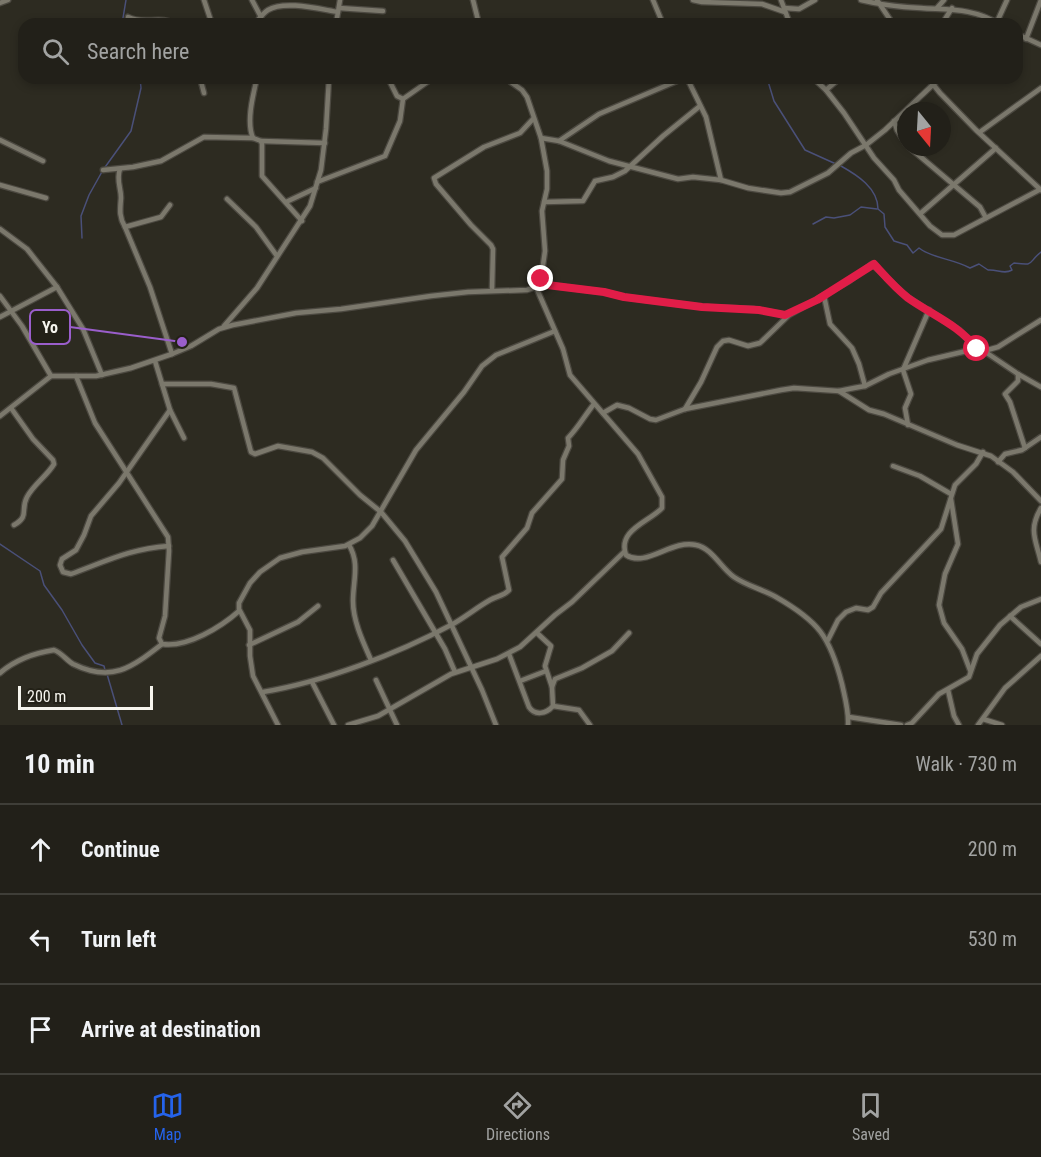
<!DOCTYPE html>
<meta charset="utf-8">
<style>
:root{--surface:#222019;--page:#2e2d26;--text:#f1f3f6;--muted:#a2a3a2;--line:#3f3e38;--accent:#2563eb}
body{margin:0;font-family:"Roboto Condensed",sans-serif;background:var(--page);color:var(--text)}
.compass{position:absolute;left:897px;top:102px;width:54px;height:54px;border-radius:50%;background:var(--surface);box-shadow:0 3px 9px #0003;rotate:162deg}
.scale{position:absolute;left:18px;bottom:15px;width:135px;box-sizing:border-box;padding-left:6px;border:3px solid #f6f5ee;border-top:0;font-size:16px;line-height:21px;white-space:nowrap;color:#f6f5ee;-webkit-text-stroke:4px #232117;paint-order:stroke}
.stop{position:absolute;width:18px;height:18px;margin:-14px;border:4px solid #e11d48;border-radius:50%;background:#fff}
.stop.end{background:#e11d48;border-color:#fff;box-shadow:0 2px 6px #0008}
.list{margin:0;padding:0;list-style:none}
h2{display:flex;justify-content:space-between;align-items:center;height:78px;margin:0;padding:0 24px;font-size:26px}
h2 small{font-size:20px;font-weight:400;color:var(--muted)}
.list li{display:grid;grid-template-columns:39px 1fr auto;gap:18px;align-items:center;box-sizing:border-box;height:90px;padding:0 24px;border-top:2px solid var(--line)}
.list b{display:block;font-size:22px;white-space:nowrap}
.list em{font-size:20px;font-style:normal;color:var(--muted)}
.icon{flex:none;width:33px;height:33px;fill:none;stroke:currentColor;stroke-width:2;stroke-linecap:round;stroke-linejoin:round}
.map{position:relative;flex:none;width:1041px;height:725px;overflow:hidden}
.search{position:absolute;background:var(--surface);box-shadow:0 3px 9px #0003;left:18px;right:18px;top:18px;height:66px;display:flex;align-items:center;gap:15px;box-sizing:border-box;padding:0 21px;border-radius:18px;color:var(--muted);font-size:22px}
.sheet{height:348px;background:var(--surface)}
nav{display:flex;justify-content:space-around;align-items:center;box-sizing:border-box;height:84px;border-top:2px solid var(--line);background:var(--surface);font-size:16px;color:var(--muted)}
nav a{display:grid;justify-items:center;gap:3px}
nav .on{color:var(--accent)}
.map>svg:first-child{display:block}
</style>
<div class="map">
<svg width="1041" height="725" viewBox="0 0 1041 725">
<rect width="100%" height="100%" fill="#2d2b21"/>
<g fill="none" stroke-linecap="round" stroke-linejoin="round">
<g stroke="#4a5079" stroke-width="1.5">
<path d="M 702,23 L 703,24"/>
<path d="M 122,24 L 126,0"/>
<path d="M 767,78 L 774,101 L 805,150 L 836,164"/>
<path d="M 841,166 C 857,175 878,188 878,209 L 884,214 L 885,227 L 894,241 L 907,245 L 913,253 L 919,248 C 931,258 954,259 970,268 L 979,264 L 988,270 C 997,269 1004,275 1012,270 L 1010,266 L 1014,263 C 1036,266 1027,263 1041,252"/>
<path d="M 813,224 L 826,217 L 834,218 L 850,215 L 861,207 L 877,209"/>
<path d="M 82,238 L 81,216 L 89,195 L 103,170 L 131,131 L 141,88 L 140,78"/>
<path d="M 0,544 L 40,571 L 44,585 L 62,610 L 82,645 L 95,663 L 104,666 L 105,670"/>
<path d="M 107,674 L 122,725"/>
</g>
<defs>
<g id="minor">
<path d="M 204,0 L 212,24"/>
<path d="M 252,0 L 261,17"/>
<path d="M 473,0 L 479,24"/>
<path d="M 653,0 L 663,24"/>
<path d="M 693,0 L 702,2 L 762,4 L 785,12"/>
<path d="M 781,0 L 790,24"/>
<path d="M 861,0 C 881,5 900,7 921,8 C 949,10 974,8 999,24"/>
<path d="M 877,0 L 893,24"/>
<path d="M 0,3 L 8,0"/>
<path d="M 339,8 L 383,11"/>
<path d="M 784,8 L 799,9 L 815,0"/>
<path d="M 937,8 L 944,0"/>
<path d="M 128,17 C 143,25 161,15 176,24"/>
<path d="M 255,24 C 259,19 263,13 268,10 C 284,0 319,9 338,12"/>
<path d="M 336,24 L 340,0"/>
<path d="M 942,24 L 952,8"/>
<path d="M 996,24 L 1007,0"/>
<path d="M 1017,34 L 1041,45"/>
<path d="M 1026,39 L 1041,0"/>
<path d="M 200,78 L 204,93"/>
<path d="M 257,78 C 253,95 246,122 253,138 L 261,141 L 262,144 L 262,176 L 302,221"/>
<path d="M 388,78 L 397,96 L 403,99"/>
<path d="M 687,78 L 706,117 L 721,180"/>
<path d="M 813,78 L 826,90 L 844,113 L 874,158 L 894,180 L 899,190 L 930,226 L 942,235 L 954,235 L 1041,189"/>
<path d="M 928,78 L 940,93 L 976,130 L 1041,190"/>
<path d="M 826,90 L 840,78"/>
<path d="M 894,121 L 897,130 L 906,144"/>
<path d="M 980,132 L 1041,88"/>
<path d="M 541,138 L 559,141 L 609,161 L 678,179 L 693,177 L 721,180 L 748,188 L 781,193 L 790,192 L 828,173 L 851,153 L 866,145 L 885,130 L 940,78"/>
<path d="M 0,140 L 43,161"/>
<path d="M 261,141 L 325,143"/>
<path d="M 559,141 L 599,114 L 684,78"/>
<path d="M 909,147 L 980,207 L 986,218"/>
<path d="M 120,169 C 116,180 121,187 121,198 C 120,210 119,217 125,227 L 161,217 L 170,205"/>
<path d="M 103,170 L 133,167 L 161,161 L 204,137 L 253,138"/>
<path d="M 317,182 L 385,156 L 400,121 L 403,99 L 433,78"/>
<path d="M 0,185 L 46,198"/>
<path d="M 227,199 L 256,227 L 277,256"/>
<path d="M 286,202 L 316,188"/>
<path d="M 544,202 L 583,201 L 595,181 L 613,177 L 625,171 L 663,136 L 700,106"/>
<path d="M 921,213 L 996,148"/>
<path d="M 125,227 L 150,287 L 172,354"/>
<path d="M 0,229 L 27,249 L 57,287 L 83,329 L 102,375"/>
<path d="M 539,284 L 604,292 L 624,297 L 702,307 L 753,309 L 786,315"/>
<path d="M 536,287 L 563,349 L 570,375 L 638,454 L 662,497 L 662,508 C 649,522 617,530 626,555 C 646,568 672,539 696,545 C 712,548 721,568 734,577 C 747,586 762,589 776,597 C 818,621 830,636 842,684 C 845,698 849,711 848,725"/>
<path d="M 492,290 L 493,249 L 491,245 L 471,225 L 436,184 L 434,178 L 484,147 L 520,133 L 533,119"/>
<path d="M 0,296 L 22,326 L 51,376"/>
<path d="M 824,296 L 830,324 L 852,348 L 859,364 L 865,386"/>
<path d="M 0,317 L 57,287"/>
<path d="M 224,326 L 257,288 L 310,206 L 321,170 L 326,129 L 329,78"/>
<path d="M 984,351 L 998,347 L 1041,320"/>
<path d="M 155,361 L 170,410 L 184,438"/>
<path d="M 1018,374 L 1018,381 L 1005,394 L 1010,402 L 1025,448"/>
<path d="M 76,376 L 95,423 L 168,537 L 169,551 L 165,616 L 159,638 L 162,644 C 187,648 221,627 239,611"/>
<path d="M 162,384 L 211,384 L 234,388 L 251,452 L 255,454 L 278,446 L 312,452 L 323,458 L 360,495 L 381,512 L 405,541 L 436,592 L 482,690 L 496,725"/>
<path d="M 839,391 L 869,410 L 884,414 L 957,445 L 991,456 L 1013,472 L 1041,501"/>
<path d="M 11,408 L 33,439 L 53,460 L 54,464 C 47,476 34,484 27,497 C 20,510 30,516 14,525"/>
<path d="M 685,409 L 701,382 L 717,347 L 723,341 L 729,340 L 748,346 L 760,343 L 789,315 L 849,281 L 872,264 L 907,297 L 959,330 L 977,349"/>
<path d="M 603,413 L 617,405 L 629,408 L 650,419 L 656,420 L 685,409 L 781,390 L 794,388 L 839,391 L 854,388 L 865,386 L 889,374 L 928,360 L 975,349 L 984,351 L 1018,374 L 1041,387"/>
<path d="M 0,416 L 51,376 L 96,376 L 131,368 L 172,354 L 191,346 L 219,329 L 233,325 L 296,313 L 341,309 L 431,296 L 468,292 L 527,290 L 536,287 L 541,279 L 545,251 L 542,211 L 547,189 L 547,171 L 541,138 L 527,97 L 522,90 L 505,78"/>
<path d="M 908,425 L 905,408 L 911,394 L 903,370 L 929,310"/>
<path d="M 998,462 L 1005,454 L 1022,450 L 1041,437"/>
<path d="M 893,466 L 920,476 L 951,494"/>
<path d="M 951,499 L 958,544 L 945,574 L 939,605 L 944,623 L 962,649 L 970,670"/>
<path d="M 1041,508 C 1028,530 1036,540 1041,562"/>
<path d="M 349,545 C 360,563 353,581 353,601 C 353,621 363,642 371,660"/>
<path d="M 169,546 C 129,549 107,561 71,574 L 63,572 L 60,565 L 62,559 L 76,550 L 84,535 L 91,516 L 119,483 L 170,410"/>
<path d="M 393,560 L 445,649 L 455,672"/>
<path d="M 1010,616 L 1041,644"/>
<path d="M 537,633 L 551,646 L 545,666 L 552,687"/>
<path d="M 828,640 L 838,620 L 846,612 L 856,608 L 868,610 L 873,607 L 881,593 L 941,529 L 955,485 L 976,464 L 983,452"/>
<path d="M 249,645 L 298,622 L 318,606"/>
<path d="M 509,654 L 529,707 C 535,716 546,714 553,706 L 552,687 L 555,679 L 582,668 L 612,651 L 629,633"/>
<path d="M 0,673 C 15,660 34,653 54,650 C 62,653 66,660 73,664 C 112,683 131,668 162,644"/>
<path d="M 376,680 L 397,725"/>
<path d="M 520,681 L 546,671"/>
<path d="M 312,682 L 334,725"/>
<path d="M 948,690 L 954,716 L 959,725"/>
<path d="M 263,692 C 323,682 397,654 451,625 C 464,618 476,608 490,600 C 497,596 504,596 509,590 L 502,557 L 527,528 L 532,513 L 562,479 L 563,460 L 569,446 L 568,438 C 578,428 585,415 594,404"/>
<path d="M 553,706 L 579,710 L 590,725"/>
<path d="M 849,717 L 901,725"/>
<path d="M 983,719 L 1002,725"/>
<path d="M 278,725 L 253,676 L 250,656 L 250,630 L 239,609 L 239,603 L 250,583 L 260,572 L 280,558 L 302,552 L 345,546 L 360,538 L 372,526 L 416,450 L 464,392 L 482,366 L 496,355 L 555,331"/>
<path d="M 348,725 L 378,716 L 451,674 L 497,659 L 520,647 L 555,615 L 572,602 L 624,552"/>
<path d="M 907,725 L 912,723 L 939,694 L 969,677 L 977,654 L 1000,625 L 1021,607 L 1041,599"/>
<path d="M 978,725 L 1005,688 L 1041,656"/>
</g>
</defs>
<use href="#minor" stroke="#4c4941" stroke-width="7"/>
<use href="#minor" stroke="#7b786c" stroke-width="4.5"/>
</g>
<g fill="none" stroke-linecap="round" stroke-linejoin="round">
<path stroke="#e11d48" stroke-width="8" d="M 541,279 L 539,284 L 604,292 L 624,297 L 702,307 L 759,310 L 785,315 L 817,300 L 874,264 C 885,276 895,288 908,298 C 932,315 959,325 977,349"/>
</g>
<path fill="none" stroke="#9a5ecb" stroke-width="2" d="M182 342L70 327"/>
<circle fill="#9a5ecb" stroke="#232117" stroke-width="2" cx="182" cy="342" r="6"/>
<rect fill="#232117" stroke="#9a5ecb" stroke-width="2" x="30" y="310" width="40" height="34" rx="6"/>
<g font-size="16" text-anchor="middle" font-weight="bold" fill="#f6f5ee">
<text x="50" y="333">Yo</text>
</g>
</svg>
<svg class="compass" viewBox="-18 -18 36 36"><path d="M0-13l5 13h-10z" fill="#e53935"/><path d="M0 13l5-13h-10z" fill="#a2a3a2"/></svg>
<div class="scale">200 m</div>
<div class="stop" style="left:977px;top:349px"></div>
<div class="stop end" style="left:541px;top:279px"></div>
<div class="search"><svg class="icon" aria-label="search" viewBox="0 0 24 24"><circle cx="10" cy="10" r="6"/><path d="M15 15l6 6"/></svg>Search here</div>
</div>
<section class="sheet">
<h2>10 min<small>Walk · 730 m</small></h2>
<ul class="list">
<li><svg class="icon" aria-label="ahead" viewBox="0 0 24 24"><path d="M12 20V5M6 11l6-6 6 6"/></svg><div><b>Continue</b></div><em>200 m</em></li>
<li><svg class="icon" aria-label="left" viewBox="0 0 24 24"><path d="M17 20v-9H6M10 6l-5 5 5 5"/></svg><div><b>Turn left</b></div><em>530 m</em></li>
<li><svg class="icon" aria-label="arrive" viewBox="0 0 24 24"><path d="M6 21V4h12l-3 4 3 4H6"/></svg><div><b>Arrive at destination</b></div></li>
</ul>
</section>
<nav>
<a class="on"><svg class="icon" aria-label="map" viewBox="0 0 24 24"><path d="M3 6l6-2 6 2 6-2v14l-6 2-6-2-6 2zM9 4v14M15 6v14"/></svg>Map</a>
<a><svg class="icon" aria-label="directions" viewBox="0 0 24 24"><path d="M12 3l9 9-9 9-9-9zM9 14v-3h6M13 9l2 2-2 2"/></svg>Directions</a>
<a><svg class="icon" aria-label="saved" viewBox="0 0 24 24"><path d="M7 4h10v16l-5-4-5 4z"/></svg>Saved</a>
</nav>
